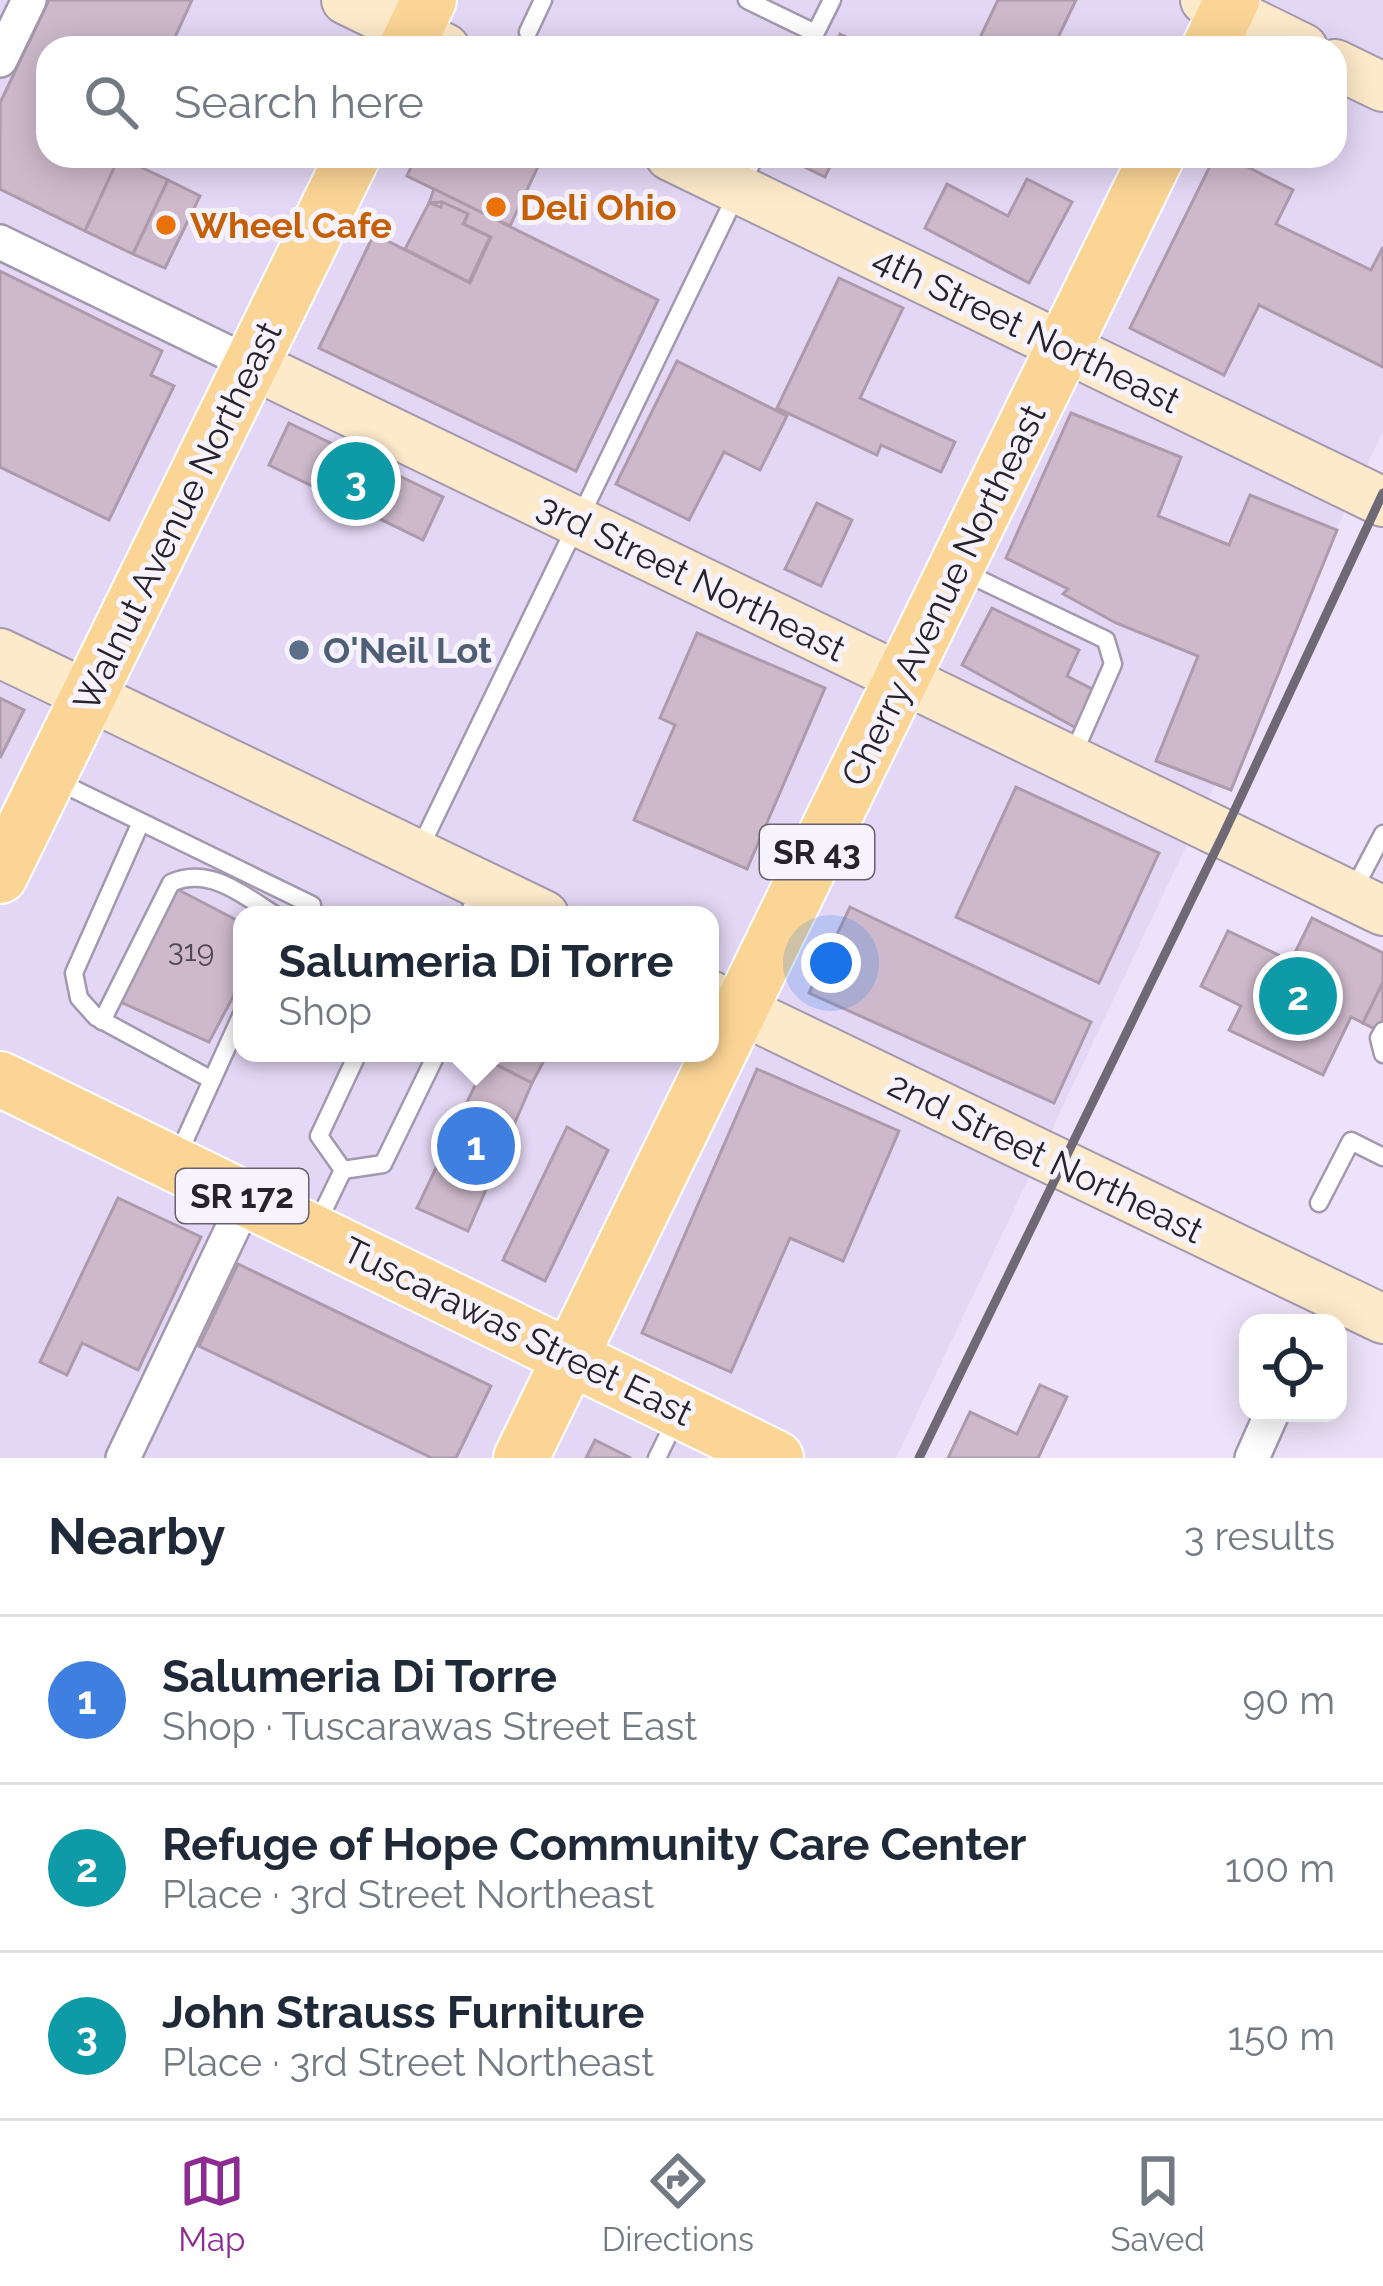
<!DOCTYPE html>
<meta charset="utf-8">
<style>
:root{--surface:#fff;--page:#f2f2f3;--text:#1f2937;--muted:#747a83;--line:#e0e1e3;--accent:#8d2b93}
body{margin:0;font-family:Raleway,sans-serif;background:var(--page);color:var(--text)}
.controls{position:absolute;right:36px;bottom:36px;display:grid;overflow:hidden;border-radius:24px;box-shadow:0 6px 30px #0003}
.controls button{width:108px;height:108px;display:grid;place-items:center;padding:0;border:0;border-bottom:3px solid var(--line);background:var(--surface);color:var(--text);font:60px sans-serif}
.you{position:absolute;left:831px;top:963px;width:42px;height:42px;margin:-30px;border:9px solid #fff;border-radius:50%;background:#1a73e8;box-shadow:0 0 0 18px #1a73e833}
.badge{display:grid;place-items:center;width:78px;height:78px;border-radius:50%;background:var(--accent);color:#fff;font-size:39px;font-weight:700}
.pin{position:absolute;translate:-50% -50%;border:6px solid #fff;box-shadow:0 3px 12px #0006}
.popup{position:absolute;left:233px;top:906px;width:486px;height:156px;box-sizing:border-box;display:grid;place-content:center;border-radius:24px;background:var(--surface);filter:drop-shadow(0 3px 9px #0005);font-size:39px;white-space:nowrap;color:var(--muted)}
.popup b{font-size:45px;color:var(--text)}
.popup::after{content:'';position:absolute;left:50%;top:100%;margin-left:-24px;border:24px solid transparent;border-top-color:var(--surface)}
.list{margin:0;padding:0;list-style:none}
h2{display:flex;justify-content:space-between;align-items:center;height:156px;margin:0;padding:0 48px;font-size:51px}
h2 small{font-size:39px;font-weight:400;color:var(--muted)}
.list li{display:grid;grid-template-columns:78px 1fr auto;gap:36px;align-items:center;box-sizing:border-box;height:168px;padding:0 48px;border-top:3px solid var(--line)}
.list b{display:block;font-size:45px;white-space:nowrap}
.list p{margin:0;font-size:39px;white-space:nowrap;color:var(--muted)}
.list em{font-size:39px;font-style:normal;color:var(--muted)}
.icon{flex:none;width:66px;height:66px;fill:none;stroke:currentColor;stroke-width:2;stroke-linecap:round;stroke-linejoin:round}
.map{position:relative;flex:none;width:1383px;height:1458px;overflow:hidden}
.search{position:absolute;background:var(--surface);box-shadow:0 6px 30px #0003;left:36px;right:36px;top:36px;height:132px;display:flex;align-items:center;gap:30px;box-sizing:border-box;padding:0 42px;border-radius:36px;color:var(--muted);font-size:45px}
.sheet{height:660px;background:var(--surface)}
nav{display:flex;justify-content:space-around;align-items:center;box-sizing:border-box;height:168px;border-top:3px solid var(--line);background:var(--surface);font-size:33px;color:var(--muted)}
nav a{display:grid;justify-items:center;gap:6px}
nav .on{color:var(--accent)}
.map>svg:first-child{display:block}
</style>
<div class="map">
<svg width="1383" height="1458" viewBox="0 0 1383 1458">
<rect width="100%" height="100%" fill="#ede2f9"/>
<path fill="#e4d7f5" fill-rule="evenodd" d="M 0,0 L 1383,0 L 1383,431 L 896,1458 L 0,1458 ZM 48,48 L 1335,48 L 1335,156 L 48,156 ZM 242,915 L 710,915 L 710,1053 L 242,1053 Z"/>
<g fill="#cdb9cb" stroke="#ad9aab" stroke-width="3">
<path d="M 49,0 L 192,0 L 170,48 L 48,48 L 48,156 L 120,156 L 85,231 L 0,189 L 0,103 Z"/>
<path d="M 998,0 L 1076,0 L 1053,48 L 975,48 Z"/>
<path d="M 840,34 L 870,48 L 833,48 Z"/>
<path d="M 416,156 L 543,156 L 510,226 L 407,176 Z"/>
<path d="M 782,156 L 835,156 L 825,177 Z"/>
<path d="M 1215,156 L 1226,156 L 1293,190 L 1276,224 L 1371,270 L 1383,247 L 1383,367 L 1259,305 L 1224,375 L 1130,328 Z"/>
<path d="M 119,157 L 168,180 L 133,254 L 85,231 Z"/>
<path d="M 1027,179 L 1072,202 L 1029,283 L 925,228 L 947,184 L 1008,216 Z"/>
<path d="M 168,180 L 200,196 L 165,268 L 133,254 Z"/>
<path d="M 434,189 L 658,300 L 576,471 L 319,348 L 374,234 L 470,283 L 491,237 L 464,224 L 468,214 L 442,202 L 429,203 Z"/>
<path d="M 442,202 L 468,214 L 463,224 L 490,237 L 469,282 L 405,249 L 429,203 L 441,207 Z"/>
<path d="M 0,271 L 162,351 L 151,375 L 174,386 L 109,520 L 0,467 Z"/>
<path d="M 839,278 L 903,308 L 860,398 L 955,442 L 941,472 L 881,445 L 877,455 L 777,408 Z"/>
<path d="M 677,361 L 787,416 L 760,470 L 724,452 L 689,520 L 616,484 Z"/>
<path d="M 1071,413 L 1181,457 L 1158,516 L 1229,545 L 1250,495 L 1337,530 L 1231,790 L 1156,761 L 1198,656 L 1116,623 L 1063,594 L 1068,589 L 1006,558 Z"/>
<path d="M 289,423 L 443,497 L 423,540 L 269,465 Z"/>
<path d="M 817,503 L 852,520 L 821,586 L 785,569 Z"/>
<path d="M 992,608 L 1079,650 L 1067,676 L 1096,691 L 1078,729 L 962,665 Z"/>
<path d="M 697,633 L 825,688 L 747,869 L 634,820 L 675,725 L 660,718 Z"/>
<path d="M 0,698 L 24,710 L 0,758 Z"/>
<path d="M 1016,787 L 1159,853 L 1099,983 L 956,917 Z"/>
<path d="M 171,886 L 242,923 L 242,980 L 209,1042 L 116,1000 Z"/>
<path d="M 850,907 L 1091,1022 L 1054,1103 L 809,993 Z"/>
<path d="M 1312,918 L 1383,953 L 1383,982 L 1363,1023 L 1351,1017 L 1323,1075 L 1229,1030 L 1241,1006 L 1201,986 L 1228,931 L 1291,961 Z"/>
<path d="M 1383,982 L 1383,1033 L 1363,1023 Z"/>
<path d="M 498,1053 L 548,1053 L 532,1083 L 493,1063 Z"/>
<path d="M 487,1060 L 532,1083 L 468,1231 L 417,1208 Z"/>
<path d="M 757,1069 L 899,1131 L 843,1261 L 790,1238 L 731,1372 L 642,1333 Z"/>
<path d="M 567,1127 L 608,1150 L 545,1281 L 503,1260 Z"/>
<path d="M 118,1198 L 201,1237 L 138,1370 L 82,1343 L 67,1375 L 40,1362 Z"/>
<path d="M 238,1264 L 491,1386 L 456,1458 L 432,1458 L 199,1346 Z"/>
<path d="M 1040,1385 L 1067,1397 L 1038,1458 L 948,1458 L 970,1412 L 1017,1434 Z"/>
<path d="M 595,1440 L 631,1458 L 586,1458 Z"/>
</g>
<g fill="none" stroke-linecap="round" stroke-linejoin="round">
<defs>
<g id="lane">
<path d="M 747,0 L 815,33"/>
<path d="M 528,32 L 543,0"/>
<path d="M 808,48 L 832,0"/>
<path d="M 962,571 L 1106,640 L 1113,664 L 1072,757"/>
<path d="M 57,781 L 312,905 L 313,915"/>
<path d="M 141,822 L 74,973 L 79,998 L 96,1017 L 212,1080"/>
<path d="M 420,848 L 755,156"/>
<path d="M 1354,889 L 1383,834"/>
<path d="M 468,915 L 482,886"/>
<path d="M 102,1021 L 171,883 C 209,866 242,894 275,915"/>
<path d="M 1383,1031 L 1379,1038 L 1383,1054"/>
<path d="M 358,1053 L 319,1136 L 343,1170 L 383,1164 L 437,1053"/>
<path d="M 178,1155 L 242,1014"/>
<path d="M 1319,1203 L 1351,1141 L 1383,1157"/>
<path d="M 315,1228 L 343,1170"/>
<path d="M 657,1458 L 677,1417"/>
</g>
<g id="street">
<path d="M 0,60 L 29,0"/>
<path d="M 0,242 L 251,364"/>
<path d="M 123,1458 L 247,1198"/>
<path d="M 1252,1458 L 1272,1413"/>
</g>
<g id="secondary">
<path d="M 346,0 L 445,48"/>
<path d="M 1205,0 L 1303,48"/>
<path d="M 1335,64 L 1383,87"/>
<path d="M 670,156 L 1383,502"/>
<path d="M 251,364 L 1383,911"/>
<path d="M 0,653 L 544,915"/>
<path d="M 710,995 L 1383,1319"/>
</g>
<g id="primary">
<path d="M 406,48 L 429,0"/>
<path d="M 1209,48 L 1232,0"/>
<path d="M 0,876 L 353,156"/>
<path d="M 0,1079 L 776,1458"/>
<path d="M 521,1458 L 1157,156"/>
</g>
</defs>
<use href="#lane" stroke="#a399af" stroke-width="21"/>
<use href="#street" stroke="#a399af" stroke-width="38"/>
<use href="#secondary" stroke="#a399af" stroke-width="52"/>
<use href="#primary" stroke="#fff" stroke-width="58"/>
<use href="#lane" stroke="#fff" stroke-width="16"/>
<use href="#street" stroke="#fff" stroke-width="33"/>
<use href="#secondary" stroke="#fdeaca" stroke-width="48"/>
<use href="#primary" stroke="#fbd596" stroke-width="54"/>
<path stroke="#6f6976" stroke-width="9" d="M 919,1458 L 1224,833 L 1383,493"/>
</g>
<g fill="#e8710a" stroke="#f7f3fc" stroke-width="4.5">
<circle cx="496" cy="207" r="12"/>
<circle cx="166" cy="225" r="12"/>
</g>
<circle fill="#5c6f8a" stroke="#f7f3fc" stroke-width="4.5" cx="299" cy="650" r="12"/>
<g text-anchor="middle" stroke-width="10" stroke-linejoin="round" paint-order="stroke">
<g font-size="30" fill="#504853">
<text x="191" y="961">319</text>
</g>
<g fill="#f7f3fc" stroke="#65616a" stroke-width="3">
<rect x="760" y="825" width="114" height="54" rx="9"/>
<rect x="176" y="1169" width="132" height="54" rx="9"/>
</g>
<g font-size="33" font-weight="bold" fill="#27232b">
<text x="817" y="864">SR 43</text>
<text x="242" y="1208">SR 172</text>
</g>
<g font-size="36" font-weight="bold" fill="#c56008" stroke="#f7f3fc" text-anchor="start">
<text x="520" y="220">Deli Ohio</text>
<text x="190" y="238">Wheel Cafe</text>
</g>
<g font-size="36" fill="#27232b" stroke="#f7f3fc">
<text transform="translate(1027 329) rotate(26)" y="13">4th Street Northeast</text>
<text transform="translate(177 516) rotate(-64)" y="13">Walnut Avenue Northeast</text>
<text transform="translate(692 577) rotate(26)" y="13">3rd Street Northeast</text>
<text transform="translate(943 595) rotate(-64)" y="13">Cherry Avenue Northeast</text>
<text transform="translate(1046 1157) rotate(26)" y="13">2nd Street Northeast</text>
<text transform="translate(518 1331) rotate(26)" y="13">Tuscarawas Street East</text>
</g>
<g font-size="36" font-weight="bold" fill="#4e5e75" stroke="#f7f3fc" text-anchor="start">
<text x="323" y="663">O'Neil Lot</text>
</g>
</g>
</svg>
<div class="controls">
<button><svg class="icon" aria-label="locate" viewBox="0 0 24 24"><circle cx="12" cy="12" r="6"/><path d="M12 2v4M12 18v4M2 12h4M18 12h4"/></svg></button>
</div>
<div class="you"></div>
<div class="pin badge" style="left:476px;top:1146px;background:#3f7fe0">1</div>
<div class="popup"><b>Salumeria Di Torre</b>Shop</div>
<div class="pin badge" style="left:1298px;top:996px;background:#0f9aa8">2</div>
<div class="pin badge" style="left:356px;top:481px;background:#0f9aa8">3</div>
<div class="search"><svg class="icon" aria-label="search" viewBox="0 0 24 24"><circle cx="10" cy="10" r="6"/><path d="M15 15l6 6"/></svg>Search here</div>
</div>
<section class="sheet">
<h2>Nearby<small>3 results</small></h2>
<ul class="list">
<li><span class="badge" style="background:#3f7fe0">1</span><div><b>Salumeria Di Torre</b><p>Shop · Tuscarawas Street East</p></div><em>90 m</em></li>
<li><span class="badge" style="background:#0f9aa8">2</span><div><b>Refuge of Hope Community Care Center</b><p>Place · 3rd Street Northeast</p></div><em>100 m</em></li>
<li><span class="badge" style="background:#0f9aa8">3</span><div><b>John Strauss Furniture</b><p>Place · 3rd Street Northeast</p></div><em>150 m</em></li>
</ul>
</section>
<nav>
<a class="on"><svg class="icon" aria-label="map" viewBox="0 0 24 24"><path d="M3 6l6-2 6 2 6-2v14l-6 2-6-2-6 2zM9 4v14M15 6v14"/></svg>Map</a>
<a><svg class="icon" aria-label="directions" viewBox="0 0 24 24"><path d="M12 3l9 9-9 9-9-9zM9 14v-3h6M13 9l2 2-2 2"/></svg>Directions</a>
<a><svg class="icon" aria-label="saved" viewBox="0 0 24 24"><path d="M7 4h10v16l-5-4-5 4z"/></svg>Saved</a>
</nav>
